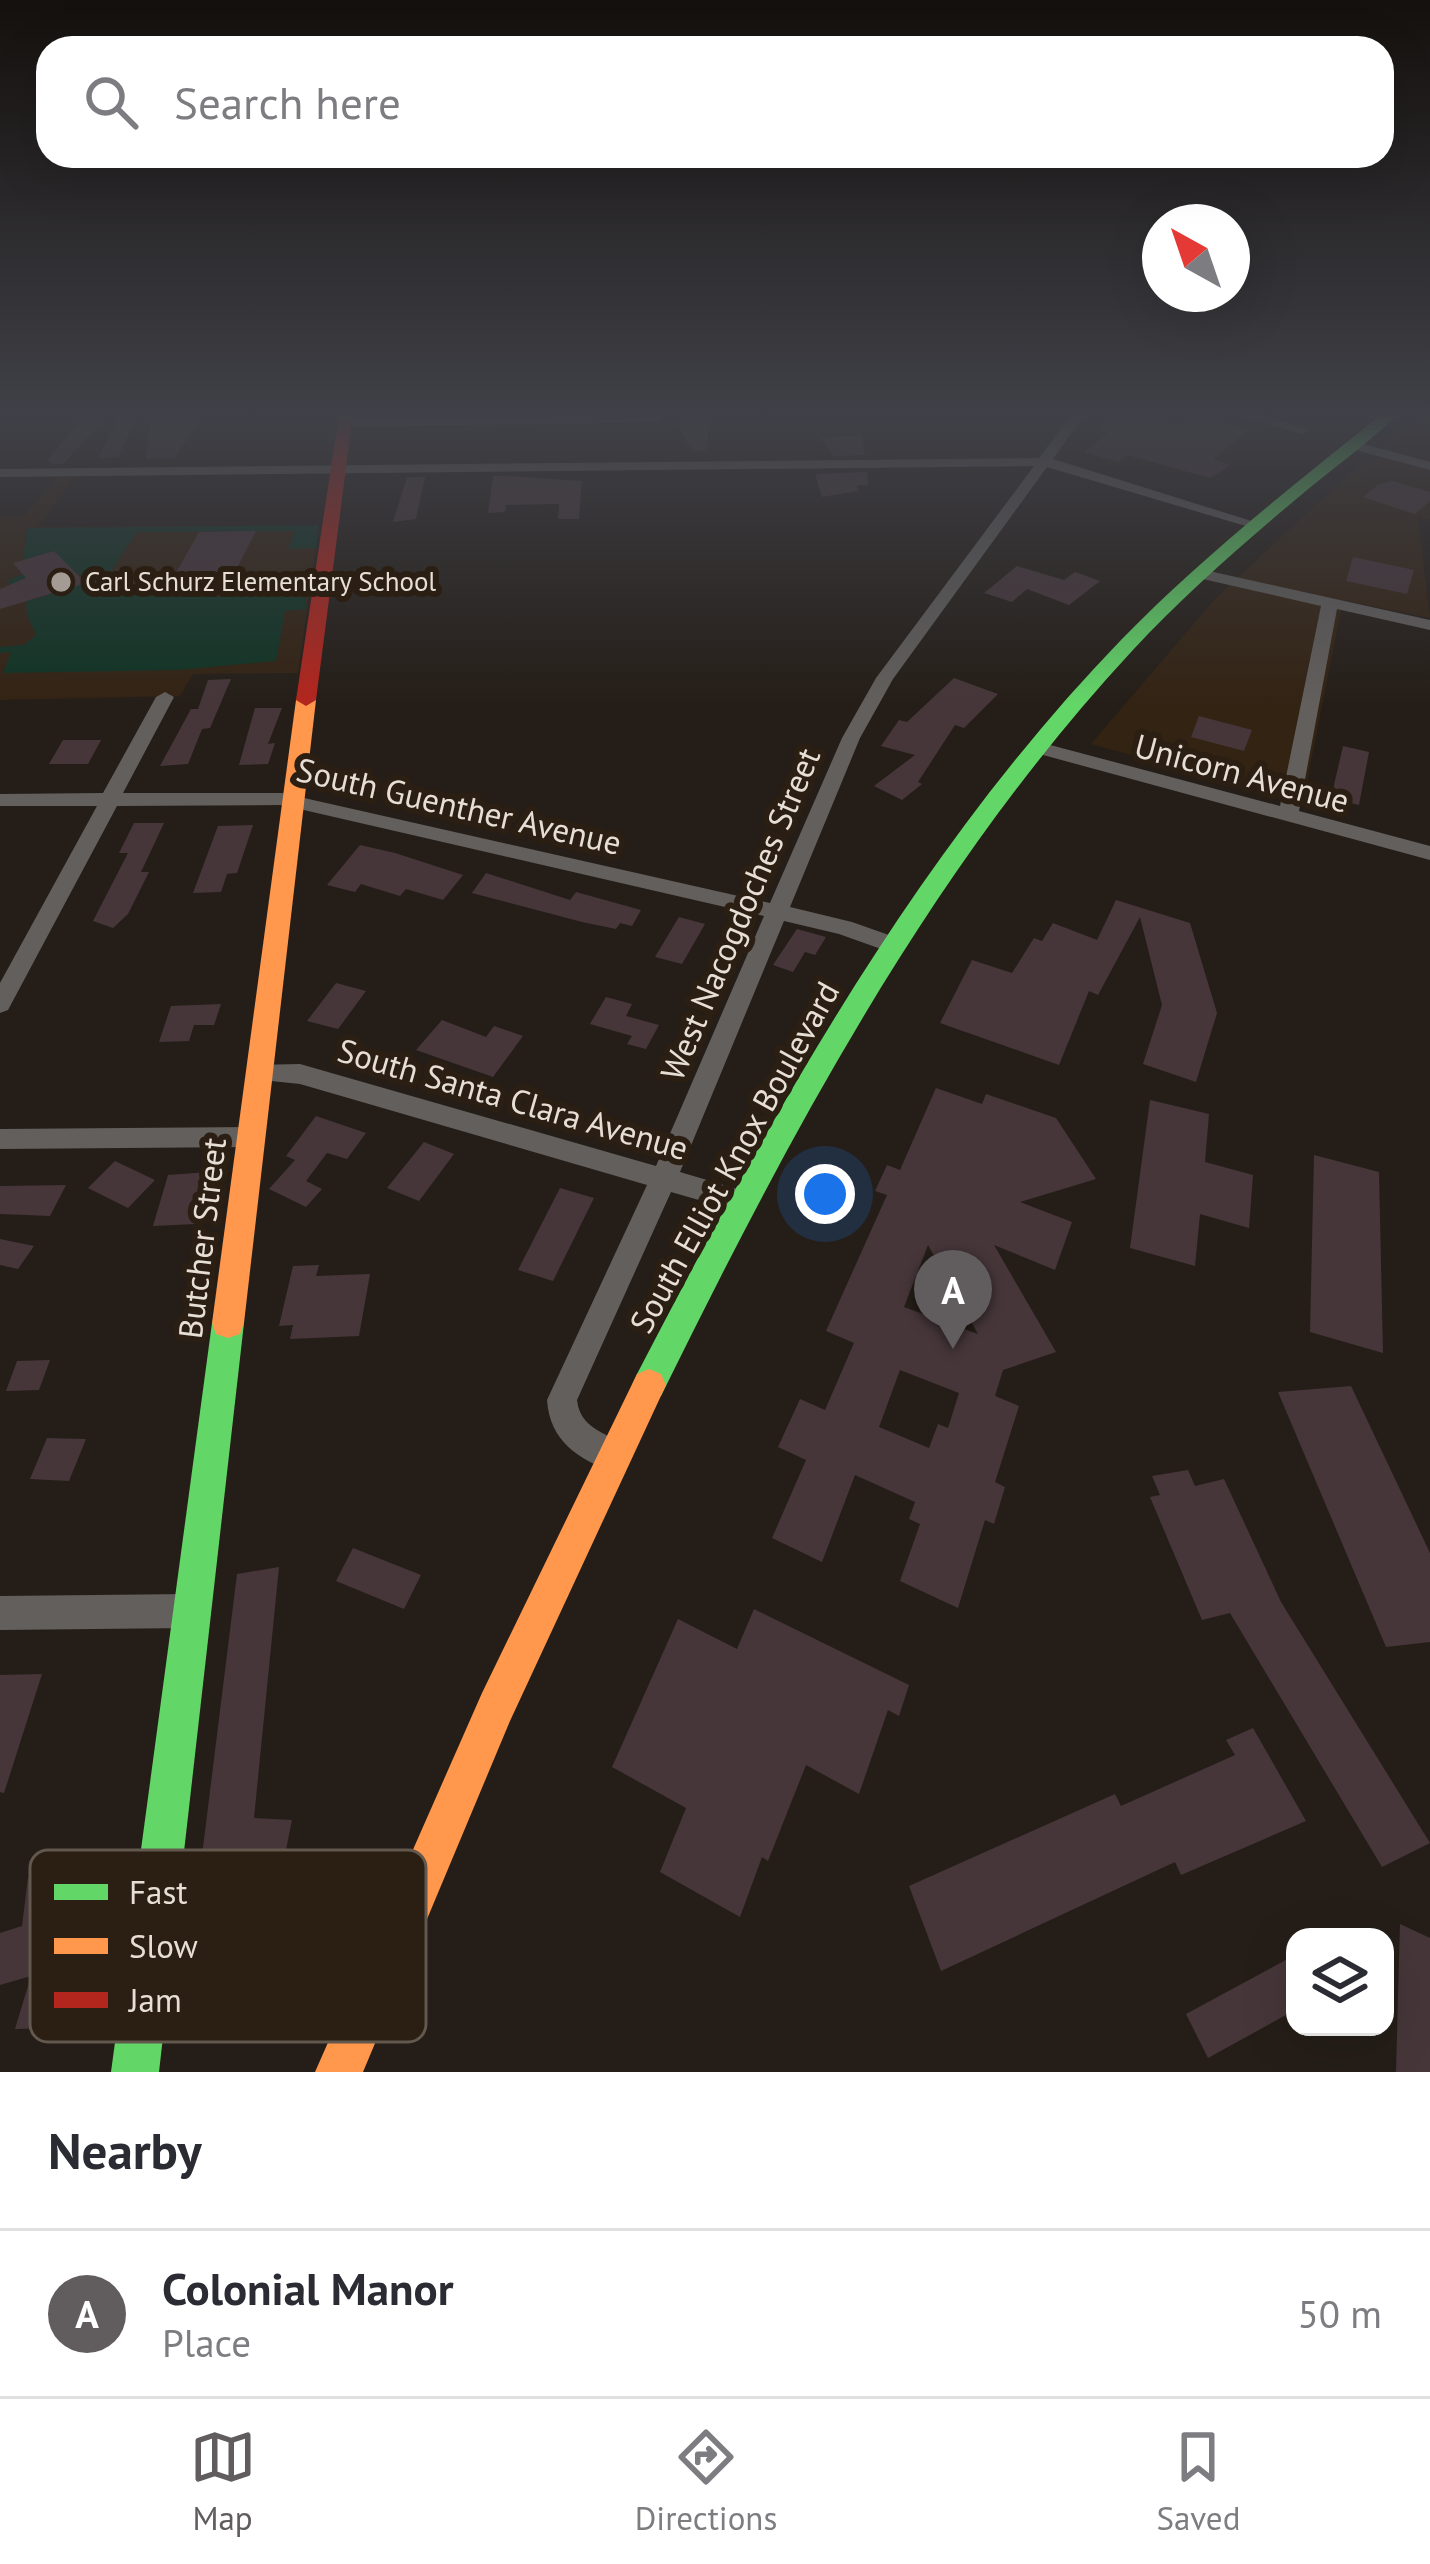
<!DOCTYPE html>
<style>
:root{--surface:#fff;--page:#f2f2f3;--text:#2b2b33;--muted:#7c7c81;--line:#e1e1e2;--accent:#615d5f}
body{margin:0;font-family:"PT Sans",sans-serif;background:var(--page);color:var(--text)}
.controls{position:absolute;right:36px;bottom:36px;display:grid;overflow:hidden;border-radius:24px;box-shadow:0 12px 48px #0002}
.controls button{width:108px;height:108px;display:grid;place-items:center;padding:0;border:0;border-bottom:3px solid var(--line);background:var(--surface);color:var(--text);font:60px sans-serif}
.compass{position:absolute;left:1142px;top:204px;width:108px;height:108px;border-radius:50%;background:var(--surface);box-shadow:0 12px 48px #0002;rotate:320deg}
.you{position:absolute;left:825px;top:1194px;width:42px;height:42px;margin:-30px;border:9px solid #fff;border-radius:50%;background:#1a73e8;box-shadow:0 0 0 18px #1a73e833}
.badge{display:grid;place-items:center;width:78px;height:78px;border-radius:50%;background:var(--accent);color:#fff;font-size:39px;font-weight:700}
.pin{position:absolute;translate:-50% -99px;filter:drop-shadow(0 3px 6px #0008)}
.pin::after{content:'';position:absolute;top:63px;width:42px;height:36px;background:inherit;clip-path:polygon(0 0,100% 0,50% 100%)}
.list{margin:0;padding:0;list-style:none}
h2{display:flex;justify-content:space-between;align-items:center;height:156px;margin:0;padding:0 48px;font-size:51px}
h2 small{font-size:39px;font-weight:400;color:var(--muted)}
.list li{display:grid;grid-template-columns:78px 1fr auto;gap:36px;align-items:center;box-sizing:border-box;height:168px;padding:0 48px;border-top:3px solid var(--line)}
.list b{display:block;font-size:45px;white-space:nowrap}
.list p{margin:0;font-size:39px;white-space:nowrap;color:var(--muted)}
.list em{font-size:39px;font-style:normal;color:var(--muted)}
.icon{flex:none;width:66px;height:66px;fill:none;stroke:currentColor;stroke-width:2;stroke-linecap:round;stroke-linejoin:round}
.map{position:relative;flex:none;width:1430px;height:2072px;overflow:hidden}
.search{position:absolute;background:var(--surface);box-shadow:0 12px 48px #0002;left:36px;right:36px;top:36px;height:132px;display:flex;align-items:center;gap:30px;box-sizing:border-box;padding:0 42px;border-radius:36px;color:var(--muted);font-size:45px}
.sheet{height:324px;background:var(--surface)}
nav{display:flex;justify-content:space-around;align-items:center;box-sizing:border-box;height:168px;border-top:3px solid var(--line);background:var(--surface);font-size:33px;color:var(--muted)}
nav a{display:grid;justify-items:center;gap:6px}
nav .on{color:var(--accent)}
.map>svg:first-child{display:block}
</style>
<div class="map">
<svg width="1430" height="2072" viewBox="0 0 1430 2072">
<rect width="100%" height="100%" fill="#251e18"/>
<g fill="#332313">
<path d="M 1423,414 L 1430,414 L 1430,519 L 1418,518 L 1430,618 L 1343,600 L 1303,802 L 1091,744 L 1215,599 L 1322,499 Z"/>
<path d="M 58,476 L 76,476 L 37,527 L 319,525 L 298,673 L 193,674 L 180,696 L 0,700 L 0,517 L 25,516 Z"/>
</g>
<path fill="#113425" d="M 319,525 L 316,548 L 288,549 L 295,531 L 137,532 L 112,569 L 136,596 L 305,597 L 307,609 L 285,611 L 276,661 L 179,670 L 3,673 L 11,652 L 0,653 L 0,647 L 24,645 L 36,635 C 29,620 22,608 30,594 L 36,599 L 86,580 L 67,565 L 19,580 L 17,591 L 7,581 L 60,557 L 54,551 L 23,560 L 27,528 Z"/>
<g fill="#46363a" fill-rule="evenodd">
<path d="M 120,414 L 138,414 L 118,457 L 98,458 Z"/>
<path d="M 151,414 L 192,414 L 186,424 L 197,423 L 175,458 L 146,459 Z"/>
<path d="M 1122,414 L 1178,426 L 1198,415 L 1249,430 L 1213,459 L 1231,465 L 1210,478 L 1127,455 L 1118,462 L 1084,452 L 1108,433 L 1098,430 Z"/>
<path d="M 81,419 L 105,419 L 63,464 L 52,464 L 48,460 Z"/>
<path d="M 677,422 L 709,423 L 707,450 L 692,452 Z"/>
<path d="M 862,435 L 865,455 L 833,456 L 821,438 Z"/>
<path d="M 867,472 L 868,485 L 857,485 L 858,491 L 822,497 L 815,474 Z"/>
<path d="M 493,476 L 509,476 L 508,482 L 509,476 L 582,481 L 579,519 L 558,519 L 559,504 L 506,505 L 505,512 L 488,513 Z"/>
<path d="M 407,477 L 425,477 L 416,519 L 393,522 Z"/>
<path d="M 1393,481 L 1430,492 L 1430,501 L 1415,514 L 1363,497 L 1379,484 Z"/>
<path d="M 256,531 L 234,574 L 173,578 L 199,532 Z"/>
<path d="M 54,551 L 86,583 L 0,609 L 0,589 L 26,578 L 13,563 Z"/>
<path d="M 1353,557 L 1414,570 L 1407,594 L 1346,581 Z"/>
<path d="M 1017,566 L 1064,580 L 1075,572 L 1100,581 L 1069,605 L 1027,589 L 1012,602 L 984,593 Z"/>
<path d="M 954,678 L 998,694 L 964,728 L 955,725 L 918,782 L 922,784 L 902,800 L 874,786 L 915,755 L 881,746 L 899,720 L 907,722 Z"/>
<path d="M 231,679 L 210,728 L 202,729 L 188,764 L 160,766 L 191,709 L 198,709 L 208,680 Z"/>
<path d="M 255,708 L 282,708 L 268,744 L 275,743 L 268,764 L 239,765 Z"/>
<path d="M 1199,716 L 1252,730 L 1244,751 L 1191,737 Z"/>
<path d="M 63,740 L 101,740 L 88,764 L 49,764 Z"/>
<path d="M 1343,746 L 1369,752 L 1359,805 L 1331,798 Z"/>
<path d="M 134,823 L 164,823 L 141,872 L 149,872 L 128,914 L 113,928 L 93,921 L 128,853 L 119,853 Z"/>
<path d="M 253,825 L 237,873 L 227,874 L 221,892 L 193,893 L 218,826 Z"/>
<path d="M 360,845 L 395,853 L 463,875 L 443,900 L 406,889 L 400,896 L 361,884 L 355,892 L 327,885 Z"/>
<path d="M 486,873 L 570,900 L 576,892 L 641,910 L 632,926 L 620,923 L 616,929 L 582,922 L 472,893 Z"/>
<path d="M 1116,900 L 1190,923 L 1217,1013 L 1196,1082 L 1143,1064 L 1162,1005 L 1140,917 L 1098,995 L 1089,991 L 1059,1065 L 940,1023 L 972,960 L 1012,973 L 1034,938 L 1042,941 L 1053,923 L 1097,940 Z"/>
<path d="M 679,917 L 705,924 L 682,964 L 655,957 Z"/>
<path d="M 797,929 L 826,937 L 815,955 L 805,952 L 793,972 L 773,965 Z"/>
<path d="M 336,983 L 366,991 L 338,1029 L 307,1021 Z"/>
<path d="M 606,997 L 632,1004 L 626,1016 L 659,1025 L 646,1049 L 627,1044 L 632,1036 L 590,1024 Z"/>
<path d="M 221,1004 L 214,1025 L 194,1025 L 189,1041 L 159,1042 L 171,1006 Z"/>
<path d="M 442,1020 L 486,1037 L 494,1026 L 523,1036 L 493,1077 L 416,1050 Z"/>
<path d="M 936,1088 L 982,1104 L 986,1094 L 1056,1118 L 1096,1179 L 1020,1202 L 1072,1222 L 1055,1270 L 994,1245 L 1056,1352 L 1003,1370 L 995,1396 L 1019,1406 L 995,1482 L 1005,1487 L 994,1524 L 985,1520 L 958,1608 L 900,1581 L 920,1524 L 909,1519 L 915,1502 L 855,1475 L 822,1562 L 772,1538 L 806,1460 L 778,1447 L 800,1399 L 825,1410 L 854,1343 L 826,1331 L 887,1195 L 875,1191 L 887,1165 L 900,1170 ZM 928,1245 L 978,1334 L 904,1307 ZM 900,1370 L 959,1393 L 948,1428 L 938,1424 L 929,1448 L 879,1427 Z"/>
<path d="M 1150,1100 L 1209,1114 L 1205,1162 L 1253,1175 L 1249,1228 L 1200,1214 L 1195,1266 L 1130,1248 Z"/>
<path d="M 316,1116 L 366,1133 L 347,1159 L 327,1153 L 306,1181 L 322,1189 L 306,1207 L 269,1189 L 295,1160 L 286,1156 Z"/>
<path d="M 424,1142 L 454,1154 L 419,1201 L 387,1188 Z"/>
<path d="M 1314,1155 L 1379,1172 L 1383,1353 L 1310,1332 Z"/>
<path d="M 115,1161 L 155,1180 L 128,1208 L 88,1188 Z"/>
<path d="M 209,1172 L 196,1224 L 153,1226 L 168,1175 Z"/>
<path d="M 66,1185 L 50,1216 L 0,1214 L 0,1186 Z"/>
<path d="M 560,1188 L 594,1198 L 553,1281 L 518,1270 Z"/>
<path d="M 0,1239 L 34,1246 L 18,1269 L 0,1265 Z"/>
<path d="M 319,1265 L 316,1276 L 370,1274 L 359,1336 L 290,1339 L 293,1325 L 279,1326 L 293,1266 Z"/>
<path d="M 50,1360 L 39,1390 L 6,1391 L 17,1361 Z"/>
<path d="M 1351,1386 L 1430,1553 L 1430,1642 L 1386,1647 L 1278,1392 Z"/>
<path d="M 47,1438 L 86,1439 L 69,1481 L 30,1479 Z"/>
<path d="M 1188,1470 L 1195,1486 L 1224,1479 L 1281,1602 L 1430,1843 L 1382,1867 L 1230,1613 L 1202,1620 L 1150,1497 L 1160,1495 L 1152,1476 Z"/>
<path d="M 353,1548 L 421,1575 L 404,1609 L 336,1581 Z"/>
<path d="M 279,1567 L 254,1818 L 292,1820 L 272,1919 L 194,1920 L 237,1574 Z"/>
<path d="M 754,1609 L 909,1685 L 899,1716 L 888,1710 L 859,1794 L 806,1765 L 768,1861 L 762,1857 L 740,1917 L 660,1872 L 686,1808 L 612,1767 L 678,1619 L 737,1649 Z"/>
<path d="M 42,1674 L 4,1793 L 0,1792 L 0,1675 Z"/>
<path d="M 1253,1728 L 1306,1821 L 1181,1875 L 1175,1862 L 941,1971 L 909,1886 L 1115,1794 L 1121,1806 L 1235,1755 L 1226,1740 Z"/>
<path d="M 99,1859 L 94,1919 L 65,1926 L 58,1988 L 70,1988 L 59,2028 L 15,2029 L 31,1976 L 0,1985 L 0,1933 L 22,1926 L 28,1878 Z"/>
<path d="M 1400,1924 L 1430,1938 L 1430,2072 L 1396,2072 Z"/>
<path d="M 1295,1955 L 1295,2010 L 1208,2058 L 1186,2014 Z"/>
</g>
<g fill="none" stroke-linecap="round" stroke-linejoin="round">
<g fill="#625f5c" fill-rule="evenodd">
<path d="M 1072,414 L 1085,414 L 1053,459 L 1261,524 L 1249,527 L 1047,467 L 893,679 L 860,738 L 790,907 L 852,922 L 903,940 L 906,946 L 895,954 L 839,934 L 784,921 L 680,1172 L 754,1194 L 757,1202 L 754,1210 L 744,1213 L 671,1192 L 577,1400 C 581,1436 618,1430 630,1457 L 625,1468 L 614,1473 C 578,1458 550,1442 547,1400 L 647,1185 L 300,1084 L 252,1079 L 249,1072 L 252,1065 L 300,1064 L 656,1166 L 764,916 L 282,805 L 117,806 L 8,1010 L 0,1013 L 0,983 L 97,806 L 0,806 L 0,794 L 103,793 L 156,697 L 165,692 L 174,697 L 123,793 L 282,793 L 770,903 L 842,738 L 876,678 L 1034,466 L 0,477 L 0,469 L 1039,458 Z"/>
<path d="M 1237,414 L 1259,414 L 1309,430 L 1302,434 Z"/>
<path d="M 656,415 L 661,416 L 661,422 L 343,427 L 336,423 L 343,419 Z"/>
<path d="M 1353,441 L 1430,462 L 1430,470 L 1348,448 L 1348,442 Z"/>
<path d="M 1200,569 L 1430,620 L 1430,630 L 1337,609 L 1299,811 L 1430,846 L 1430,860 L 1032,752 L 1030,748 L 1039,742 L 1280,806 L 1321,606 L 1194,577 L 1194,571 Z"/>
<path d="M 251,1127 L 260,1130 L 264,1137 L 260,1144 L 251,1147 L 0,1149 L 0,1129 Z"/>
<path d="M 189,1594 L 201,1599 L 206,1611 L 201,1623 L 189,1628 L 0,1630 L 0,1596 Z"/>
</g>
<g fill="#63d668" fill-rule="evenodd">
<path d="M 1382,414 L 1398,414 C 1370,442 1337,465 1307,490 C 1246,541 1186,593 1132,651 C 931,868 791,1132 661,1396 L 649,1401 L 637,1396 L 632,1385 L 637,1374 C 772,1114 916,852 1121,640 C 1201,558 1292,486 1382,414 Z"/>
<path d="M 228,1308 L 240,1312 L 244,1323 L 159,2072 L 111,2072 L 212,1323 L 216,1312 Z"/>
</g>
<g fill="#ff974d" fill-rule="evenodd">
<path d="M 306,694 L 316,700 L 244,1323 L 240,1334 L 228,1338 L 216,1334 L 212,1323 L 296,700 Z"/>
<path d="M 649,1369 L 661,1374 L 666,1385 L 510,1721 L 363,2072 L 315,2072 L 482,1693 L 637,1374 Z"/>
</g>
<path fill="#b3261e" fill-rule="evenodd" d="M 339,414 L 353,414 L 316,700 L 306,706 L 296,700 Z"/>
</g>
<linearGradient id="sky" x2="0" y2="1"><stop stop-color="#14100d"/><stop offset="0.59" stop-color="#404148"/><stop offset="1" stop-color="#404148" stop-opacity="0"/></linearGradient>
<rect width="1430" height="704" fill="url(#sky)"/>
<circle fill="#a39b94" stroke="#2b1e12" stroke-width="4.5" cx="61" cy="582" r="12"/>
<g text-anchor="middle" stroke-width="12" stroke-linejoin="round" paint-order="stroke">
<g font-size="27" fill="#e7dfd6" stroke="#2b1e12" text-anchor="start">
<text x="85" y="591">Carl Schurz Elementary School</text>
</g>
<g font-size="33" fill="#e7dfd6" stroke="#2b1e12">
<text transform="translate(1242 773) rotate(15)" y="12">Unicorn Avenue</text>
<text transform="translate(459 806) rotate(13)" y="12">South Guenther Avenue</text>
<text transform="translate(740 914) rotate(-67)" y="12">West Nacogdoches Street</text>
<text transform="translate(513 1099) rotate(16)" y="12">South Santa Clara Avenue</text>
<text transform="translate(734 1157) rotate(-61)" y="12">South Elliot Knox Boulevard</text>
<text transform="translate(202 1238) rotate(-83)" y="12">Butcher Street</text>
</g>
</g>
<rect x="30" y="1850" width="396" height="192" rx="18" fill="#2b1e12" stroke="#63584d" stroke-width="3"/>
<rect x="54" y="1884" width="54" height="16" fill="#63d668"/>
<rect x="54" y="1938" width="54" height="16" fill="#ff974d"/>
<rect x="54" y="1992" width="54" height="16" fill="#b3261e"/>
<g font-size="33" fill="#e7dfd6">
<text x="129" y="1904">Fast</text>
<text x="129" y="1958">Slow</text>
<text x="129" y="2012">Jam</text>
</g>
</svg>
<div class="controls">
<button><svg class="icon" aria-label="layers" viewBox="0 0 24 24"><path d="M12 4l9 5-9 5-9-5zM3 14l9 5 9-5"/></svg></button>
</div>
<svg class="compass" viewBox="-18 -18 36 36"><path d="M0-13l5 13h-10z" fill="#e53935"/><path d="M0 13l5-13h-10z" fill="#7c7c81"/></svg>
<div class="you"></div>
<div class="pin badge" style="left:953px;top:1349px">A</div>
<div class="search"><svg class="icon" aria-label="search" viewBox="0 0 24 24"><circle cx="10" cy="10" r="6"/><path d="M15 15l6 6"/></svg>Search here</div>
</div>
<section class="sheet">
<h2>Nearby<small></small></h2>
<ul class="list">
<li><span class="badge">A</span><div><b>Colonial Manor</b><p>Place</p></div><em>50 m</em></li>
</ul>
</section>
<nav>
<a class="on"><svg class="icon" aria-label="map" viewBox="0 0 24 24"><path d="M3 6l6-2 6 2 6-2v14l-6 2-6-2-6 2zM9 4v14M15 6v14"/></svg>Map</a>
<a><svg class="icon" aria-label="directions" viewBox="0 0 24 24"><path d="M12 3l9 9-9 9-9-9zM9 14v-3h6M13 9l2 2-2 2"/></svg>Directions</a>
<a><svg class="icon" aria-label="saved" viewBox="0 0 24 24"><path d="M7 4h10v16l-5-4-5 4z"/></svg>Saved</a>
</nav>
